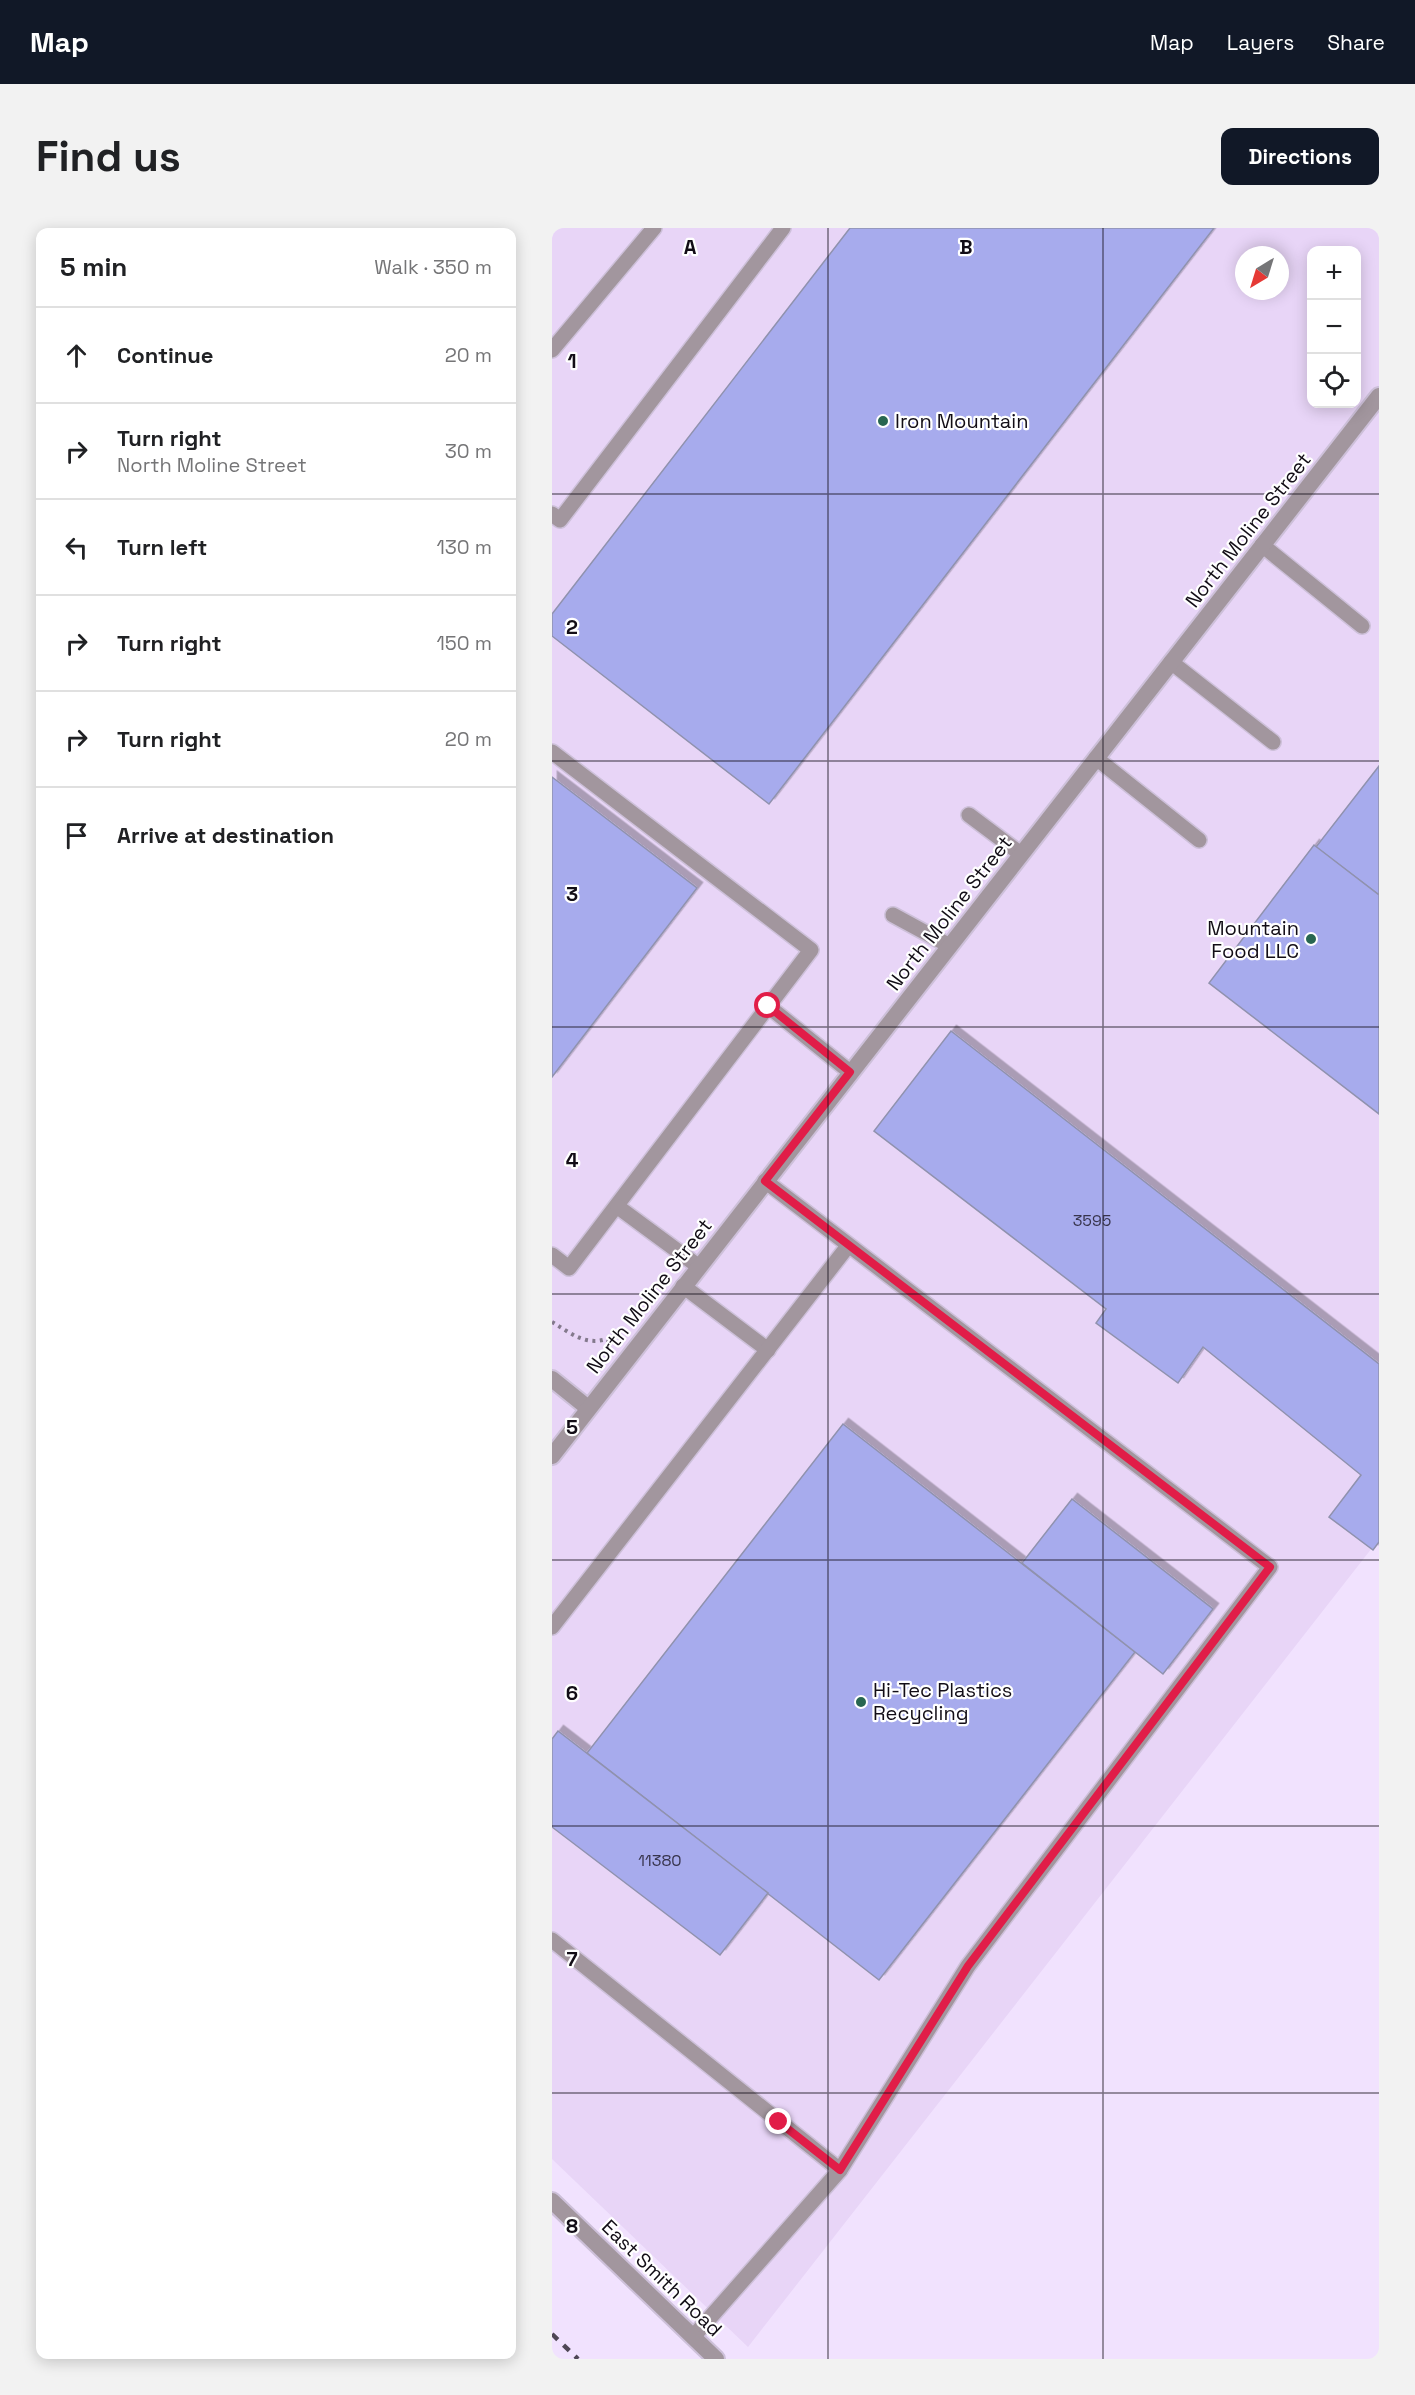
<!DOCTYPE html>
<meta charset="utf-8">
<style>
:root{--surface:#fff;--page:#f2f2f2;--text:#202124;--muted:#757577;--line:#e0e0e0;--accent:#111827}
body{margin:0;font-family:"Space Grotesk",sans-serif;background:var(--page);color:var(--text)}
.controls{position:absolute;right:18px;top:18px;display:grid;overflow:hidden;border-radius:12px;box-shadow:0 3px 15px #0003}
.controls button{width:54px;height:54px;display:grid;place-items:center;padding:0;border:0;border-bottom:2px solid var(--line);background:var(--surface);color:var(--text);font:30px sans-serif}
.compass{position:absolute;left:683px;top:18px;width:54px;height:54px;border-radius:50%;background:var(--surface);box-shadow:0 3px 15px #0003;rotate:218deg}
.stop{position:absolute;width:18px;height:18px;margin:-14px;border:4px solid #e11d48;border-radius:50%;background:#fff}
.stop.end{background:#e11d48;border-color:#fff;box-shadow:0 2px 6px #0008}
.list{margin:0;padding:0;list-style:none}
h2{display:flex;justify-content:space-between;align-items:center;height:78px;margin:0;padding:0 24px;font-size:26px}
h2 small{font-size:20px;font-weight:400;color:var(--muted)}
.list li{display:grid;grid-template-columns:39px 1fr auto;gap:18px;align-items:center;box-sizing:border-box;height:96px;padding:0 24px;border-top:2px solid var(--line)}
.list b{display:block;font-size:22px;white-space:nowrap}
.list p{margin:0;font-size:20px;white-space:nowrap;color:var(--muted)}
.list em{font-size:20px;font-style:normal;color:var(--muted)}
.icon{flex:none;width:33px;height:33px;fill:none;stroke:currentColor;stroke-width:2;stroke-linecap:round;stroke-linejoin:round}
.map{position:relative;flex:none;width:827px;height:2131px;overflow:hidden;border-radius:12px}
header{display:flex;align-items:center;gap:36px;box-sizing:border-box;height:84px;padding:0 30px;background:var(--accent);color:#fff}
header strong{font-size:28px}
nav{display:flex;gap:33px;margin-inline-start:auto;font-size:21px}
.intro{display:flex;align-items:center;justify-content:space-between;box-sizing:border-box;height:144px;padding:0 36px}
h1{margin:0;font-size:42px}
.button{padding:15px 27px;border-radius:12px;background:var(--accent);color:#fff;font-size:21px;font-weight:700}
main{display:flex;gap:36px;padding:0 36px}
aside{flex:1;background:var(--surface);border-radius:12px;box-shadow:0 3px 15px #0003}
.map>svg:first-child{display:block}
</style>
<header>
<strong>Map</strong>
<nav><a>Map</a><a>Layers</a><a>Share</a></nav>
</header>
<div class="intro"><h1>Find us</h1><a class="button">Directions</a></div>
<main>
<aside>
<h2>5 min<small>Walk · 350 m</small></h2>
<ul class="list">
<li><svg class="icon" aria-label="ahead" viewBox="0 0 24 24"><path d="M12 20V5M6 11l6-6 6 6"/></svg><div><b>Continue</b></div><em>20 m</em></li>
<li><svg class="icon" aria-label="right" viewBox="0 0 24 24"><path d="M7 20v-9h11M14 6l5 5-5 5"/></svg><div><b>Turn right</b><p>North Moline Street</p></div><em>30 m</em></li>
<li><svg class="icon" aria-label="left" viewBox="0 0 24 24"><path d="M17 20v-9H6M10 6l-5 5 5 5"/></svg><div><b>Turn left</b></div><em>130 m</em></li>
<li><svg class="icon" aria-label="right" viewBox="0 0 24 24"><path d="M7 20v-9h11M14 6l5 5-5 5"/></svg><div><b>Turn right</b></div><em>150 m</em></li>
<li><svg class="icon" aria-label="right" viewBox="0 0 24 24"><path d="M7 20v-9h11M14 6l5 5-5 5"/></svg><div><b>Turn right</b></div><em>20 m</em></li>
<li><svg class="icon" aria-label="arrive" viewBox="0 0 24 24"><path d="M6 21V4h12l-3 4 3 4H6"/></svg><div><b>Arrive at destination</b></div></li>
</ul>
</aside>
<div class="map">
<svg width="827" height="2131" viewBox="0 0 827 2131">
<defs>
<filter id="shadow"><feDropShadow dx="5.5" dy="-5.5" stdDeviation="0" flood-color="#0004"/></filter>
</defs>
<rect width="100%" height="100%" fill="#f1e2fe"/>
<path fill="#e8d5f7" fill-rule="evenodd" d="M 0,0 L 827,0 L 827,1311 L 196,2119 L 0,1931 ZM 760,22 L 804,22 L 804,176 L 760,176 ZM 692,27 L 728,27 L 728,63 L 692,63 Z"/>
<g fill="#a7abed" stroke="#9092ae" stroke-width="1.5" filter="url(#shadow)">
<path d="M 298,0 L 662,0 L 217,576 L 0,408 L 0,386 Z"/>
<path d="M 827,538 L 827,667 L 764,619 Z"/>
<path d="M 0,549 L 145,660 L 0,849 Z"/>
<path d="M 762,617 L 827,667 L 827,886 L 657,755 Z"/>
<path d="M 399,803 L 827,1136 L 827,1314 L 821,1322 L 777,1289 L 809,1247 L 651,1119 L 626,1155 L 544,1095 L 554,1081 L 322,903 Z"/>
<path d="M 291,1196 L 583,1424 L 327,1752 L 35,1525 Z"/>
<path d="M 520,1271 L 661,1381 L 611,1446 L 470,1335 Z"/>
<path d="M 6,1503 L 216,1665 L 168,1727 L 0,1599 L 0,1511 Z"/>
</g>
<g fill="none" stroke-linecap="round" stroke-linejoin="round">
<defs>
<g id="service">
<path d="M 0,122 L 102,0"/>
<path d="M 0,286 L 8,292 L 231,0"/>
<path d="M 710,317 L 810,398"/>
<path d="M 619,434 L 721,514"/>
<path d="M 0,524 L 259,722 L 17,1040 L 0,1027"/>
<path d="M 544,530 L 647,612"/>
<path d="M 417,587 L 469,626"/>
<path d="M 341,687 L 398,718"/>
<path d="M 216,778 L 298,844"/>
<path d="M 66,979 L 146,1038"/>
<path d="M 131,1058 L 216,1122"/>
<path d="M 0,1399 L 296,1018"/>
<path d="M 0,1712 L 288,1942"/>
<path d="M 141,2109 L 288,1942 L 416,1738 L 718,1339 L 213,953"/>
</g>
<path id="minor" d="M 0,1151 L 36,1180"/>
<g id="tertiary">
<path d="M 0,1228 L 827,168"/>
<path d="M 0,1973 L 164,2131"/>
</g>
</defs>
<use href="#service" stroke="#cdc0d9" stroke-width="18"/>
<use href="#minor" stroke="#cdc0d9" stroke-width="20"/>
<use href="#tertiary" stroke="#cdc0d9" stroke-width="20"/>
<path stroke="#83798c" stroke-width="4" stroke-dasharray="3 4.5" stroke-linecap="butt" d="M 0,1094 C 17,1104 33,1118 54,1111 L 60,1115"/>
<use href="#service" stroke="#a2969e" stroke-width="15"/>
<use href="#minor" stroke="#a2969e" stroke-width="16"/>
<use href="#tertiary" stroke="#a2969e" stroke-width="16"/>
<path stroke="#4f4755" stroke-width="4.5" stroke-dasharray="8 8" stroke-linecap="butt" d="M 0,2106 L 26,2131"/>
</g>
<g fill="none" stroke-linecap="round" stroke-linejoin="round">
<path stroke="#e11d48" stroke-width="8" d="M 216,778 L 298,844 L 213,953 L 718,1339 L 416,1738 L 288,1942 L 227,1894"/>
</g>
<path fill="none" stroke="#120d16" stroke-width="1.5" stroke-opacity="0.55" d="M 276,0 L 276,2131M 551,0 L 551,2131M 0,266 L 827,266M 0,533 L 827,533M 0,799 L 827,799M 0,1066 L 827,1066M 0,1332 L 827,1332M 0,1598 L 827,1598M 0,1865 L 827,1865"/>
<g fill="#286651" stroke="#fff" stroke-width="2">
<circle cx="331" cy="193" r="6"/>
<circle cx="759" cy="711" r="6"/>
<circle cx="309" cy="1474" r="6"/>
</g>
<g text-anchor="middle" stroke-width="4.5" stroke-linejoin="round" paint-order="stroke">
<g font-size="16" fill="#37344c">
<text x="540" y="998">3595</text>
<text x="108" y="1638">11380</text>
</g>
<g font-size="20" fill="#120d16" stroke="#fff" text-anchor="start">
<text x="343" y="200">Iron Mountain</text>
<text x="747" y="707" text-anchor="end">Mountain<tspan x="747" dy="23">Food LLC</tspan></text>
<text x="321" y="1469">Hi-Tec Plastics<tspan x="321" dy="23">Recycling</tspan></text>
</g>
<g font-size="20" fill="#120d16" stroke="#fff">
<text transform="translate(696 302) rotate(-52)" y="7">North Moline Street</text>
<text transform="translate(397 685) rotate(-52)" y="7">North Moline Street</text>
<text transform="translate(97 1068) rotate(-52)" y="7">North Moline Street</text>
<text transform="translate(110 2050) rotate(44)" y="7">East Smith Road</text>
</g>
</g>
<g font-size="20" text-anchor="middle" font-weight="bold" fill="#120d16" stroke="#fff" stroke-width="4.5" stroke-linejoin="round" paint-order="stroke">
<text x="138" y="26">A</text>
<text x="414" y="26">B</text>
<text x="20" y="140">1</text>
<text x="20" y="406">2</text>
<text x="20" y="673">3</text>
<text x="20" y="939">4</text>
<text x="20" y="1206">5</text>
<text x="20" y="1472">6</text>
<text x="20" y="1738">7</text>
<text x="20" y="2005">8</text>
</g>
</svg>
<div class="controls">
<button>+</button>
<button>−</button>
<button><svg class="icon" aria-label="locate" viewBox="0 0 24 24"><circle cx="12" cy="12" r="6"/><path d="M12 2v4M12 18v4M2 12h4M18 12h4"/></svg></button>
</div>
<svg class="compass" viewBox="-18 -18 36 36"><path d="M0-13l5 13h-10z" fill="#e53935"/><path d="M0 13l5-13h-10z" fill="#757577"/></svg>
<div class="stop" style="left:216px;top:778px"></div>
<div class="stop end" style="left:227px;top:1894px"></div>
</div>
</main>
